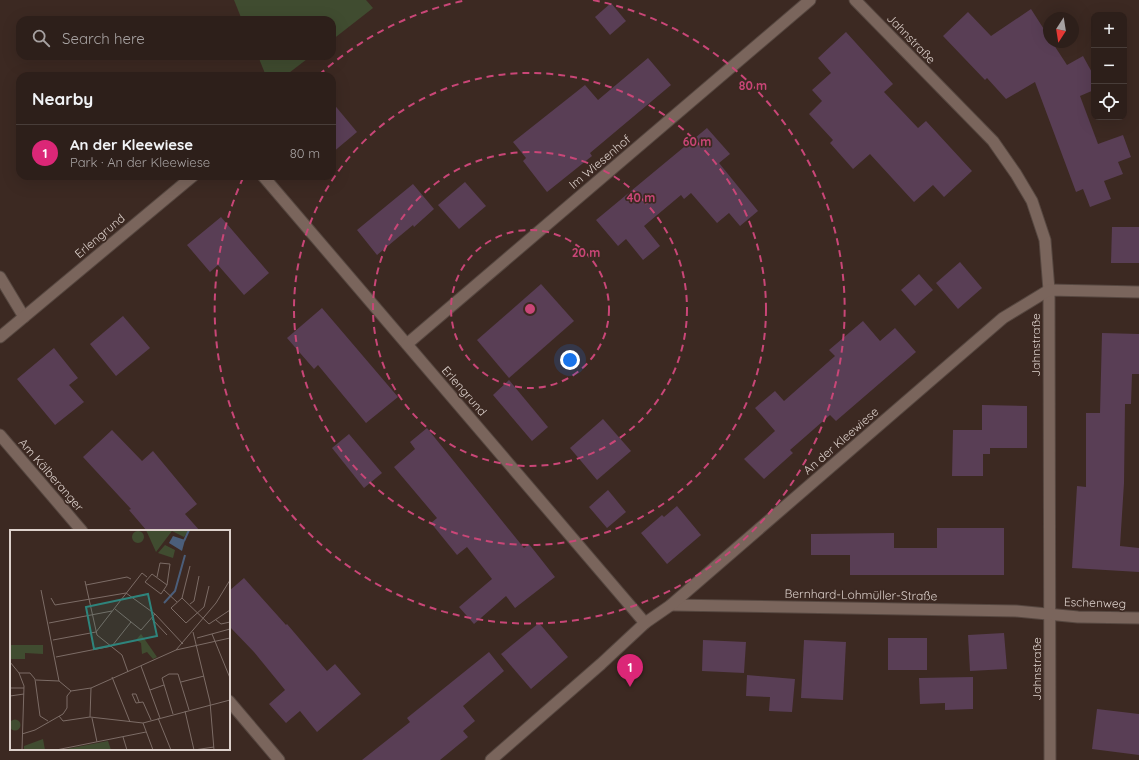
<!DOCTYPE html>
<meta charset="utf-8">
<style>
:root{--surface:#2d1f1a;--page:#392c27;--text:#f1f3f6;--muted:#a7a2a2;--line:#483d39;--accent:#db2777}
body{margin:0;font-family:Quicksand,sans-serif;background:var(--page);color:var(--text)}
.controls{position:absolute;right:12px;top:12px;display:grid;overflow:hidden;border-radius:8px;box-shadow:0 4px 16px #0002}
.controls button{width:36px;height:36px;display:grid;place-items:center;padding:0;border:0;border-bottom:1px solid var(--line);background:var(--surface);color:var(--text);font:20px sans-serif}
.compass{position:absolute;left:1043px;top:12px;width:36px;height:36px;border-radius:50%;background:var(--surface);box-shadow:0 4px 16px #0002;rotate:192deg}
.you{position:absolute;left:570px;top:360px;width:14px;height:14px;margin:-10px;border:3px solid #fff;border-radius:50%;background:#1a73e8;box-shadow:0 0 0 6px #1a73e833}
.badge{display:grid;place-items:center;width:26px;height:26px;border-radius:50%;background:var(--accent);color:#fff;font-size:13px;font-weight:700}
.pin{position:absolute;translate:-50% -33px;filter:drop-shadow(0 1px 2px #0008)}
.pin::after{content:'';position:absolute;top:21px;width:14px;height:12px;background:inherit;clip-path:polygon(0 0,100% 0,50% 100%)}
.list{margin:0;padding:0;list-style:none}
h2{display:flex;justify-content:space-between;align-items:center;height:52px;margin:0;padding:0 16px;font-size:17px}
h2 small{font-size:13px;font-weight:400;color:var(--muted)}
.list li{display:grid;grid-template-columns:26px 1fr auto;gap:12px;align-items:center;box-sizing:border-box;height:56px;padding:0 16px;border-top:1px solid var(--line)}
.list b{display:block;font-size:15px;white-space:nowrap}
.list p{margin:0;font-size:13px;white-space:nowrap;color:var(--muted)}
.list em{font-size:13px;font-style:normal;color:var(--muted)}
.icon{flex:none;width:22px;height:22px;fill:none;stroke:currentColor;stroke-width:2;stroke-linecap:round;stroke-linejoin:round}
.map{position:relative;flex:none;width:1139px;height:760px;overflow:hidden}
.search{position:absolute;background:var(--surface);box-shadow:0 4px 16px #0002;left:16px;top:16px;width:320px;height:44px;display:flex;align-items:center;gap:10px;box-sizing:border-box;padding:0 14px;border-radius:12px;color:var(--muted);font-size:15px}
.panel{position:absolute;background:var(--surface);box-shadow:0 4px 16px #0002;left:16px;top:72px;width:320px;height:108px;border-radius:12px}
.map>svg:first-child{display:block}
</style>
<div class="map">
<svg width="1139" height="760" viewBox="0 0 1139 760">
<rect width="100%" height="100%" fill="#3c2922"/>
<g fill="#404c30">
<path d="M 234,0 L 366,0 L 373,8 L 332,40 L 332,20 L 242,20 Z"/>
<path d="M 258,56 L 311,56 L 285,76 L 266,76 Z"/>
</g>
<g fill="#593e55">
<path d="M 611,3 L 626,21 L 610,35 L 595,17 Z"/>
<path d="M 1031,9 L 1049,37 L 1049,42 L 1052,42 L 1067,65 L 1083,56 L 1094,76 L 1094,90 L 1080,96 L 1098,144 L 1123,135 L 1131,157 L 1118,162 L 1123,174 L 1104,181 L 1111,199 L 1090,207 L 1083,189 L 1076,192 L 1035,82 L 1006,99 L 987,78 L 985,80 L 943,36 L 968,12 L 991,36 Z"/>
<path d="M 846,32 L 893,84 L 884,92 L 918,128 L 926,121 L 972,171 L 944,197 L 933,185 L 914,202 L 870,154 L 853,169 L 830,143 L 833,140 L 809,114 L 822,101 L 812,90 L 831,73 L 818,58 Z"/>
<path d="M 648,58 L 671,85 L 590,153 L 592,156 L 547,192 L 523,161 L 526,158 L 513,142 L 585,85 L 598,100 Z"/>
<path d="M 332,102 L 357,132 L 332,153 Z"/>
<path d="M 707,128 L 730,154 L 719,163 L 758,211 L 740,226 L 729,213 L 717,223 L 691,193 L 684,199 L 681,195 L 644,226 L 660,246 L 643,260 L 626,239 L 618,246 L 596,220 Z"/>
<path d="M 465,182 L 486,206 L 459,229 L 438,205 Z"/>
<path d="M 413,184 L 434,209 L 414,227 L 413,225 L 377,255 L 357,230 Z"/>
<path d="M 221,217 L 269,273 L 244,295 L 218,265 L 210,272 L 187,245 Z"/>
<path d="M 1112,227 L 1139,227 L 1139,263 L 1111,263 Z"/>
<path d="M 960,262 L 982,288 L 958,309 L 936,283 Z"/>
<path d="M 919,274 L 933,290 L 915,306 L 901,290 Z"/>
<path d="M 541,284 L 574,321 L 509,378 L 477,340 Z"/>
<path d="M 322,308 L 398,397 L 366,423 L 318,365 L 314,369 L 287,338 Z"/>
<path d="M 123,316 L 150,348 L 116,376 L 90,344 Z"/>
<path d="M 863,321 L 880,341 L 895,328 L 916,352 L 836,421 L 830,415 L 790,450 L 793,453 L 764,479 L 744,459 L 775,431 L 755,408 L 775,391 L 784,401 L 835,356 L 829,350 Z"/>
<path d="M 1102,333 L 1139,334 L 1139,374 L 1132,374 L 1131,404 L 1125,404 L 1124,483 L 1120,546 L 1139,548 L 1139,572 L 1072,568 L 1077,486 L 1086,487 L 1086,413 L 1100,413 Z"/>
<path d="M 54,348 L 78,378 L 69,385 L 84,402 L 55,425 L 17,379 Z"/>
<path d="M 509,380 L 548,427 L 532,441 L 493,395 Z"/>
<path d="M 982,405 L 1027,406 L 1027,448 L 990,448 L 990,454 L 983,454 L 983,476 L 952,476 L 953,430 L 982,430 Z"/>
<path d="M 603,419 L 631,451 L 597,480 L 570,448 Z"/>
<path d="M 427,428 L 524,548 L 529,544 L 555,577 L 515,608 L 506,596 L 474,624 L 459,607 L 492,579 L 467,547 L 457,555 L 431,523 L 437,518 L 394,467 L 415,449 L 410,442 Z"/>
<path d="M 112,430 L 142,461 L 153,451 L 197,504 L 185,514 L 200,531 L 147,531 L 129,510 L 131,509 L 83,457 Z"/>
<path d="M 349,434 L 382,473 L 364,488 L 332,448 Z"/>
<path d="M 608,490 L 626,512 L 607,528 L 589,507 Z"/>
<path d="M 677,506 L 701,535 L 667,564 L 641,533 L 662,515 L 664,517 Z"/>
<path d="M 937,528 L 1004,528 L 1004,575 L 850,575 L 850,555 L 811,555 L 811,534 L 894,533 L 894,548 L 937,548 Z"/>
<path d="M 244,578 L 286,625 L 287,624 L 327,671 L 335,664 L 361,694 L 317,732 L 300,711 L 286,723 L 269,704 L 285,690 L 254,652 L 229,626 L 229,591 Z"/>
<path d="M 539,623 L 568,657 L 531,689 L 501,654 Z"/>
<path d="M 1004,633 L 1007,669 L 970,671 L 968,635 Z"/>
<rect x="888" y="638" width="39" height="32"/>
<path d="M 703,640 L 746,642 L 744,673 L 702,671 Z"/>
<path d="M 804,640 L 846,642 L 843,700 L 801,698 Z"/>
<path d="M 489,652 L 504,671 L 463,706 L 475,721 L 463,731 L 468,737 L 440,760 L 362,760 L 410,722 L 407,718 Z"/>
<path d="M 747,675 L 795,679 L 792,712 L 769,711 L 770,697 L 746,696 Z"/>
<path d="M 973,677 L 973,709 L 945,710 L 945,703 L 920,704 L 919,678 Z"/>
<path d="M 1097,709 L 1139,714 L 1139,755 L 1092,749 Z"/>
</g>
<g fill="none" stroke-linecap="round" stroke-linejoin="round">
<defs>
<g id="minor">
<path d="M 855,0 L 993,141 L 1016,174 L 1032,201 L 1045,240 L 1049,290 L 1050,760"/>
<path d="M 263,176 L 645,623"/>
<path d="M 0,277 L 24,317"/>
<path d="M 0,337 L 193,176"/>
<path d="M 407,344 L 810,0"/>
<path d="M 0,435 L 82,531"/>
<path d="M 671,605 L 1016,611 L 1078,617 L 1139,618"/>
<path d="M 229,701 L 279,760"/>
<path d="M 491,760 L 601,664 L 645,623 L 671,605 L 1003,318 L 1049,290 L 1139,292"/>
</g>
</defs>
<use href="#minor" stroke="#564740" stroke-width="13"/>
<use href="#minor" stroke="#7a655c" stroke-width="11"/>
</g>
<g fill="none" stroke="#c94677" stroke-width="2" stroke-dasharray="7 5">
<circle cx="530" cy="309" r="79"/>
<circle cx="530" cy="309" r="157"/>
<circle cx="530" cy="309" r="236"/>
<path d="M319 75A315 315 0 0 1 467 0M593 0A315 315 0 1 1 243 178"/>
</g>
<g text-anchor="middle" stroke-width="3.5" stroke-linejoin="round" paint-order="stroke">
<g font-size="12" fill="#ddd1cc" stroke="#3c2922">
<text transform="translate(911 39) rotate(46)" y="4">Jahnstraße</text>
<text transform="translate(600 162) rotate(-40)" y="4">Im Wiesenhof</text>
<text transform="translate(100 236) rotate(-40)" y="4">Erlengrund</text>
<text transform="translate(1036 345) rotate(-90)" y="4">Jahnstraße</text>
<text transform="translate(464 391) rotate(49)" y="4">Erlengrund</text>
<text transform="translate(841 441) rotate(-41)" y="4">An der Kleewiese</text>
<text transform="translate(51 475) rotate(49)" y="4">Am Kälberanger</text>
<text transform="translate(861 595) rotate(1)" y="4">Bernhard-Lohmüller-Straße</text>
<text transform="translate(1095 603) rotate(2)" y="4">Eschenweg</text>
<text transform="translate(1037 669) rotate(-90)" y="4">Jahnstraße</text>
</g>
</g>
<g transform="translate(10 530)">
<rect width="220" height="220" fill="#3c2922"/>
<path d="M 136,0 L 179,0 L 174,7 L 162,1 L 146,22 ZM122 7a6 6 0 1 1 12 0a6 6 0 1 1-12 0ZM 155,15 L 165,20 L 163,28 L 148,23 ZM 131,104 L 147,127 L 143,129 L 137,122 L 132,124 L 131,113 L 126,110 ZM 0,115 L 33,115 L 33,124 L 15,123 L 15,129 L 0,129 ZM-0.5 195a5.5 5.5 0 1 1 11 0a5.5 5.5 0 1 1-11 0ZM 33,209 L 35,220 L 14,220 L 14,216 ZM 98,211 L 101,220 L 51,220 Z" fill="#404c30"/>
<path d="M 163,6 L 175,10 L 172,21 L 159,13 Z" fill="#4b5e7a"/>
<path fill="none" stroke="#4b5e7a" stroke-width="2" d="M 174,11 L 179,0M 154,73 L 165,61 L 175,25"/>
<path fill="none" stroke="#7c6c66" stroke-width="1" d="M 142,44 L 157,55 L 151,64 L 135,52 ZM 147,47 L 150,33 L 160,34 L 157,55M 75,51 L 87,105 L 112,125 L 118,142M 76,55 L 117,47 L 121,49M 31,60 L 49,151 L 61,161M 154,60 L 167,72M 41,68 L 45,75 L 116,63 L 145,84 L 173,114M 172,68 L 161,78 L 176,93 L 194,77 L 199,56M 172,68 L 199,94 L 220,80M 172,68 L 180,36M 180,74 L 184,71 L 189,46M 105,79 L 131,100 L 145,84M 142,89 L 157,105M 206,90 L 211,94 L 220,92M 39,93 L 102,81M 183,102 L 200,172 L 204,220M 202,104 L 220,148M 187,108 L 220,99M 43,110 L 86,102 L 132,43 L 137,47M 166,120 L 220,108M 46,127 L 102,116 L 121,92M 0,132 L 9,143 L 14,156 L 12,220M 131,136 L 150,188M 9,143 L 20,143 L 25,149 L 30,186 L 38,191M 102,147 L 120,192M 26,150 L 49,151M 171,152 L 194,146M 0,158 L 14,158M 140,160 L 154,155M 0,166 L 14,164M 129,172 L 126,164 L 122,164 L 126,173 L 133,172 L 141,190M 175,181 L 184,220M 163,184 L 152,148 L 159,144 L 168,144 L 179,180M 49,186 L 53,191 L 80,187 L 133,193 L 220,170M 80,187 L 81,158M 82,188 L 87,212M 148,188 L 161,220M 133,193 L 143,220M 12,204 L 25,200 L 53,184 L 57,178 L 57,166 L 61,161 L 81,158 L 166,120 L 206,73 L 220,50M 113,207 L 117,220M 46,220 L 136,202M 184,220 L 204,217"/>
<path fill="#2e847c" fill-opacity="0.15" stroke="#2e847c" stroke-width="2" d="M 138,64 L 147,106 L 84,119 L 76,77 Z"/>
<rect width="220" height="220" fill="none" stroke="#ddd1cc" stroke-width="2"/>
</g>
<circle cx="530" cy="309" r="6" fill="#c94677" stroke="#3c2922" stroke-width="2"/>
<g font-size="12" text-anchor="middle" font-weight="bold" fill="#c94677" stroke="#3c2922" stroke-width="3.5" stroke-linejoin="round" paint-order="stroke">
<text x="753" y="90">80 m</text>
<text x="697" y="146">60 m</text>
<text x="641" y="202">40 m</text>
<text x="586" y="257">20 m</text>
</g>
</svg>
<div class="controls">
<button>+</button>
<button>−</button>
<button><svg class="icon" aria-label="locate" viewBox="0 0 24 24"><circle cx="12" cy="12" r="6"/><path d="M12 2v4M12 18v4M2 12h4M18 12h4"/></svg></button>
</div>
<svg class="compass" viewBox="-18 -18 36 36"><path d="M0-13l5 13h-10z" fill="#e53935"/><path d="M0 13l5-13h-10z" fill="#a7a2a2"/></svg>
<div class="you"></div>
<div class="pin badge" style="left:630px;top:687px">1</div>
<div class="search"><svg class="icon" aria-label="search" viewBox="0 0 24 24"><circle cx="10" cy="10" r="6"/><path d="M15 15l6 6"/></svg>Search here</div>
<section class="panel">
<h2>Nearby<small></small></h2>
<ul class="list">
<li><span class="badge">1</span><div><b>An der Kleewiese</b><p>Park · An der Kleewiese</p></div><em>80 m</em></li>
</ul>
</section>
</div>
